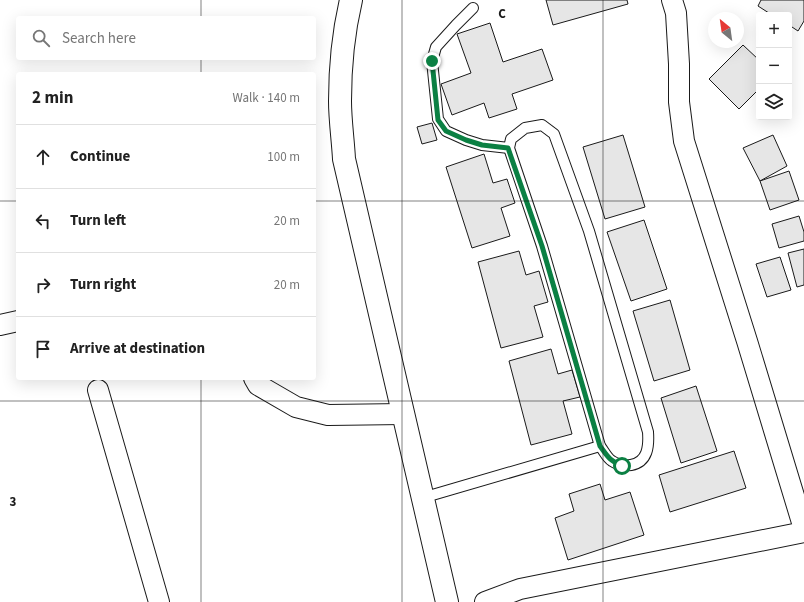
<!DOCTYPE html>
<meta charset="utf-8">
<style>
:root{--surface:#fff;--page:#f2f2f2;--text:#222;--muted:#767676;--line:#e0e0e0}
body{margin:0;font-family:"Source Sans 3",sans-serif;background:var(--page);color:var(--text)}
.controls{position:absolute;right:12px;top:12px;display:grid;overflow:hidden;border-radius:4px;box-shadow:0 4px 16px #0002}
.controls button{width:36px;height:36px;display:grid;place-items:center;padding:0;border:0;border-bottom:1px solid var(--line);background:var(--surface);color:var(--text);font:20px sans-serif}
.compass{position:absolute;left:708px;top:12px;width:36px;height:36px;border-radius:50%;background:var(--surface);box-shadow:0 4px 16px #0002;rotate:331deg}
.stop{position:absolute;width:12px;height:12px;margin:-9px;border:3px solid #0b8043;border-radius:50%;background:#fff}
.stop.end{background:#0b8043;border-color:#fff;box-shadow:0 1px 4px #0008}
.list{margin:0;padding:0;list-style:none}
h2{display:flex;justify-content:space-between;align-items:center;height:52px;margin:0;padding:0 16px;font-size:17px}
h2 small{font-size:13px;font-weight:400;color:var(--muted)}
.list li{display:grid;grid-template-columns:26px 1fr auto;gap:12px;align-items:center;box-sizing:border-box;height:64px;padding:0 16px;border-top:1px solid var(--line)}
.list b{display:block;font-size:15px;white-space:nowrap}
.list em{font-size:13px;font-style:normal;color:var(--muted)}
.icon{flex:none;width:22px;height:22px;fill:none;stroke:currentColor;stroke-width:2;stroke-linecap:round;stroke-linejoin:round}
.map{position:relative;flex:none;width:804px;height:602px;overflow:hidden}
.search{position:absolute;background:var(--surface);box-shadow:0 4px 16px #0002;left:16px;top:16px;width:300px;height:44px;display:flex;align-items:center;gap:10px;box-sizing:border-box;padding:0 14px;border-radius:4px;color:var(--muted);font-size:15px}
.panel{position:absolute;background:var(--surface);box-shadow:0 4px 16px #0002;left:16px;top:72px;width:300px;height:308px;border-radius:4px}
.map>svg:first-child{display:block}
</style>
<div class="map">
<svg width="804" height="602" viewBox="0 0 804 602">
<rect width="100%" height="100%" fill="#fff"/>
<g fill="#e6e6e6" stroke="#1a1a1a">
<path d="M 546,0 L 627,0 L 628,4 L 553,25 Z"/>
<path d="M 761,0 L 804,0 L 804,21 L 798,31 L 789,25 L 789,15 L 772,15 L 758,6 Z"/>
<path d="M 490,23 L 503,62 L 542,49 L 553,80 L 512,94 L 517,109 L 489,118 L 484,103 L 452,115 L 441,84 L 471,73 L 457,34 Z"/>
<path d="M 743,45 L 759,60 L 759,89 L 739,109 L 709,79 Z"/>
<path d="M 432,123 L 437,140 L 422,144 L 417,127 Z"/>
<path d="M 623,135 L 645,207 L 605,219 L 583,147 Z"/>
<path d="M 773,135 L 787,166 L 760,181 L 743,148 Z"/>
<path d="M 484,154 L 493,183 L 507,179 L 515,203 L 501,208 L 510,236 L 472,248 L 446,167 Z"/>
<path d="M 789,171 L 799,200 L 770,210 L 760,181 Z"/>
<path d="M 799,216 L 804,232 L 804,241 L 779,248 L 772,224 Z"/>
<path d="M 644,220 L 667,289 L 631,301 L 607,232 Z"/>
<path d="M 804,249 L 804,285 L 797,287 L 788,253 Z"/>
<path d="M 519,251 L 526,275 L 539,271 L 548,302 L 534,306 L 543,337 L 501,348 L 478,262 Z"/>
<path d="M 780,257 L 791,290 L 767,297 L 756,264 Z"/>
<path d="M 670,300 L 690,370 L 654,381 L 633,311 Z"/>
<path d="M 551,349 L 558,374 L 572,370 L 580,397 L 563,401 L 572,434 L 531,445 L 509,361 Z"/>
<path d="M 696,386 L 717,451 L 681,463 L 661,398 Z"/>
<path d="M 734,451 L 746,488 L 670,512 L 659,475 Z"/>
<path d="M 600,484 L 605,500 L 630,492 L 644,535 L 568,560 L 555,518 L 574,511 L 569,494 Z"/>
</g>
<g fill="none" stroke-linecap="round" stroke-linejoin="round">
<defs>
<g id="service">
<path d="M 473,8 L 456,25 L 436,47 L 432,61 L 438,119 L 446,131 L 466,140 L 482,145 L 509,148"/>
<path d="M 542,125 L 554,134 L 589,231 L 648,432 C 649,446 648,462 631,465 C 625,466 618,465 612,461 C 607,458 604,451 600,446 L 542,246 L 509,148 L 511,139 L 525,128 Z"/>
<path d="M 422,498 L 600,446"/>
</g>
<g id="minor">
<path d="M 672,0 L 676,13 L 679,64 L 679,102 L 684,141 L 747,341 L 804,529"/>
<path d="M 0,325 L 18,321"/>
<path d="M 254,378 L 258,385 L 296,407 L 328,415 L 403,414"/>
<path d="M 98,390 L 159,602"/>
<path d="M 485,602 L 520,589 L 804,532"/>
</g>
<path id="secondary" d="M 351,0 C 343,34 340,66 340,101 C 340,120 343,140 344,159 L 447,602"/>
</defs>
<use href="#service" stroke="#1a1a1a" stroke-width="12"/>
<use href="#minor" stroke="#1a1a1a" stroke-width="22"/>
<use href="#secondary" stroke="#1a1a1a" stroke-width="24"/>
<use href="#service" stroke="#fff" stroke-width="10"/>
<use href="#minor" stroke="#fff" stroke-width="20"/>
<use href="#secondary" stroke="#fff" stroke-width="22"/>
</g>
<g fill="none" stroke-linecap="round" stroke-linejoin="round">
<path stroke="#0b8043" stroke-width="5" d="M 432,61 L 438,120 L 446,131 L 466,140 L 482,145 L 508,148 L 542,246 L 600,446 C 608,457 609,460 622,466"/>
</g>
<path fill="none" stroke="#1a1a1a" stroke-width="1" stroke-opacity="0.55" d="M 201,0 L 201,18M 402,0 L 402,602M 603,0 L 603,602M 201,58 L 201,74M 0,201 L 18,201M 314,201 L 804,201M 201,378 L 201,602M 0,401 L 804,401"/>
<g font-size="13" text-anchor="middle" font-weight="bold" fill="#1a1a1a" stroke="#fff" stroke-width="3" stroke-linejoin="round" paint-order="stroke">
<text x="502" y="18">C</text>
<text x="13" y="506">3</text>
</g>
</svg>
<div class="controls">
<button>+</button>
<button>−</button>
<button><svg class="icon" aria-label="layers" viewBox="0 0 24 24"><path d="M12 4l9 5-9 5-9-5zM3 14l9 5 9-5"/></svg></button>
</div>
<svg class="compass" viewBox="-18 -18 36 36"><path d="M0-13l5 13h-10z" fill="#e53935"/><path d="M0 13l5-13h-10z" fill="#767676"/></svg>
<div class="stop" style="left:622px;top:466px"></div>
<div class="stop end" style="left:432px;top:61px"></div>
<div class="search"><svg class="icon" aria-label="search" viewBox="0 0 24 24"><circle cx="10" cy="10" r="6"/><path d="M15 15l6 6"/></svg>Search here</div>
<section class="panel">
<h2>2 min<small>Walk · 140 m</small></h2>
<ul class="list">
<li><svg class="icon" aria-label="ahead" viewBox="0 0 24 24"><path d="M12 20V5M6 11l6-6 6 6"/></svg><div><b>Continue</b></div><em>100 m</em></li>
<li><svg class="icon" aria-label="left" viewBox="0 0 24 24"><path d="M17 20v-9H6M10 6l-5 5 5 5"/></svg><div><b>Turn left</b></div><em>20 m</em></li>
<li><svg class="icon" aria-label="right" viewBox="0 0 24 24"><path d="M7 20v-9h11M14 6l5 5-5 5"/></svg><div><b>Turn right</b></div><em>20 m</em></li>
<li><svg class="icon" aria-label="arrive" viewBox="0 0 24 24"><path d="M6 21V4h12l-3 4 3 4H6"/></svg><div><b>Arrive at destination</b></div></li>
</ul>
</section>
</div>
